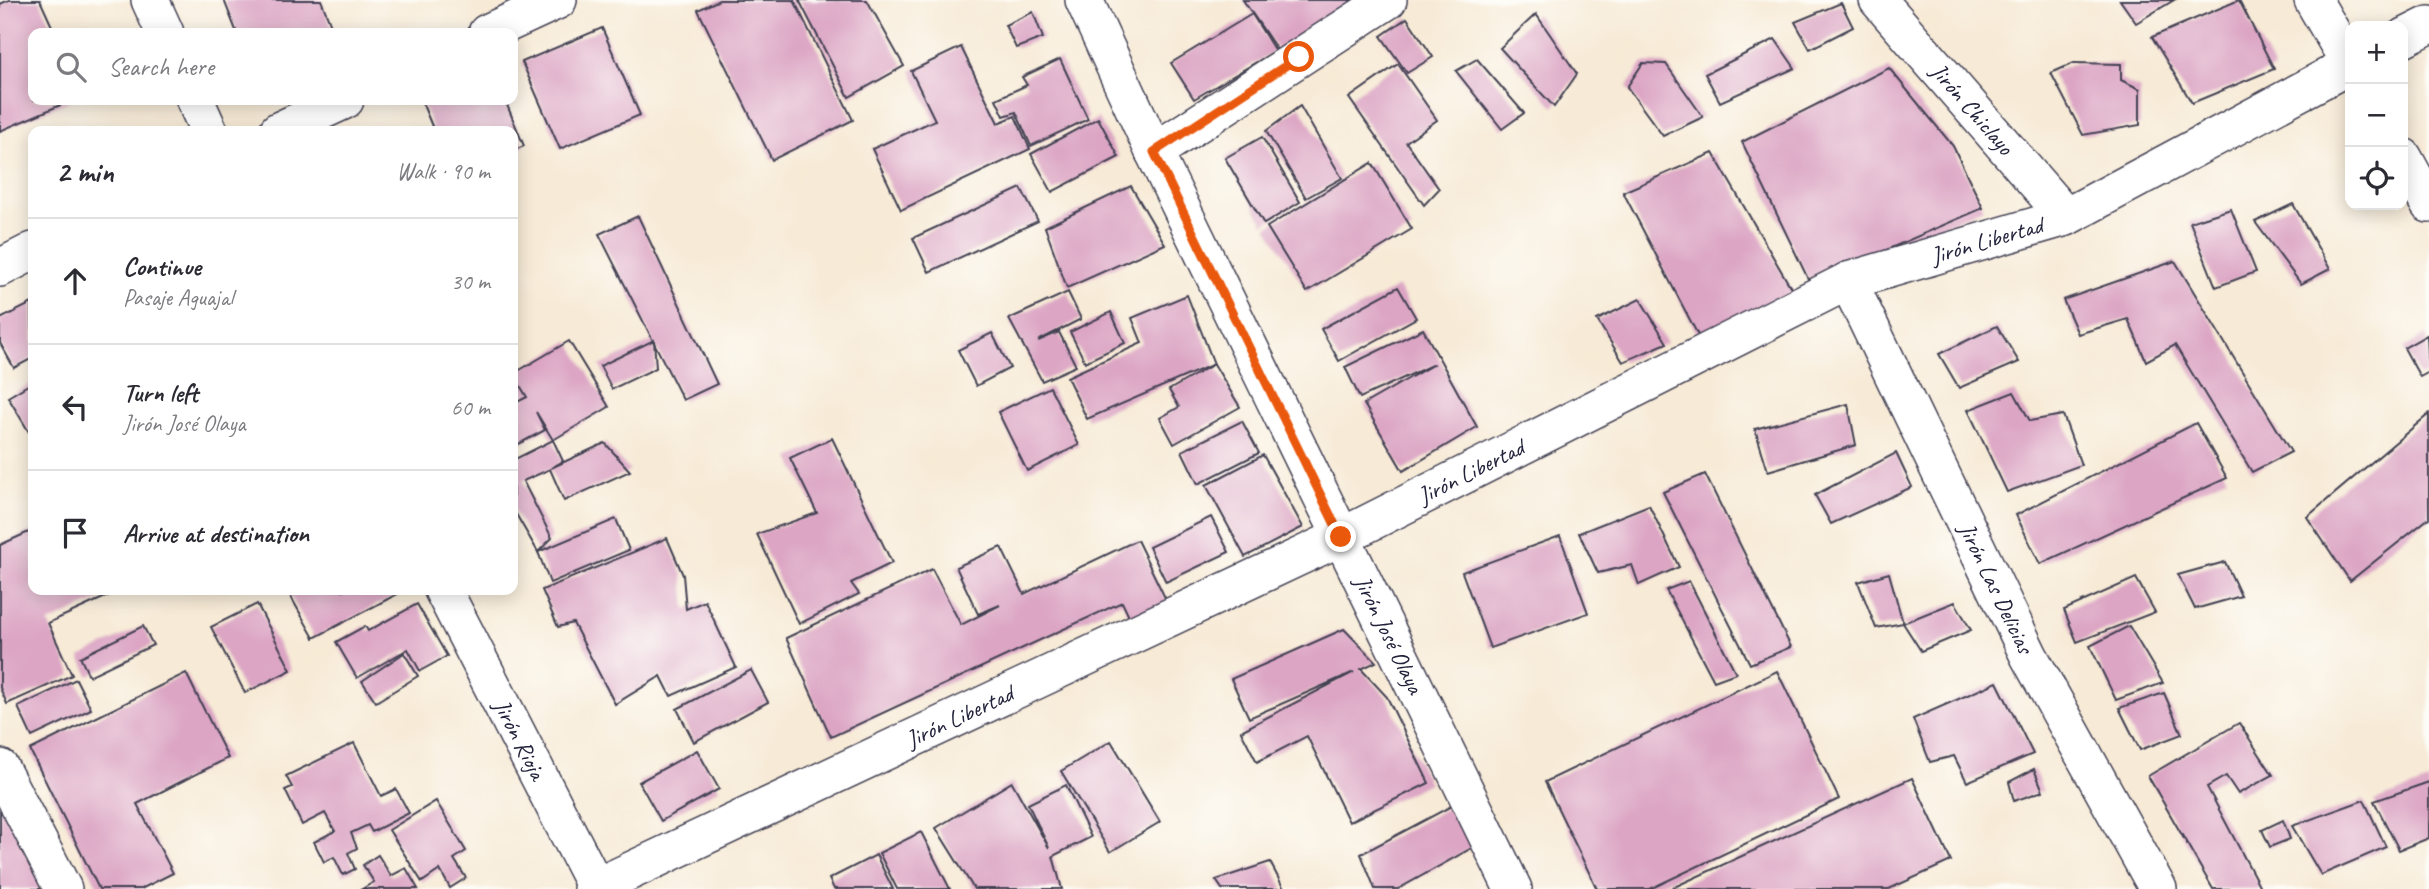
<!DOCTYPE html>
<meta charset="utf-8">
<style>
:root{--surface:#fff;--page:#f7f7f7;--text:#2b2b33;--muted:#7c7c81;--line:#e1e1e2}
body{margin:0;font-family:Caveat,sans-serif;background:var(--page);color:var(--text)}
.controls{position:absolute;right:21px;top:21px;display:grid;overflow:hidden;border-radius:14px;box-shadow:0 4px 18px #0003}
.controls button{width:63px;height:63px;display:grid;place-items:center;padding:0;border:0;border-bottom:2px solid var(--line);background:var(--surface);color:var(--text);font:35px sans-serif}
.stop{position:absolute;width:21px;height:21px;margin:-16px;border:5px solid #ea580c;border-radius:50%;background:#fff}
.stop.end{background:#ea580c;border-color:#fff;box-shadow:0 2px 7px #0008}
.list{margin:0;padding:0;list-style:none}
h2{display:flex;justify-content:space-between;align-items:center;height:91px;margin:0;padding:0 28px;font-size:30px}
h2 small{font-size:23px;font-weight:400;color:var(--muted)}
.list li{display:grid;grid-template-columns:46px 1fr auto;gap:21px;align-items:center;box-sizing:border-box;height:126px;padding:0 28px;border-top:2px solid var(--line)}
.list b{display:block;font-size:26px;white-space:nowrap}
.list p{margin:0;font-size:23px;white-space:nowrap;color:var(--muted)}
.list em{font-size:23px;font-style:normal;color:var(--muted)}
.icon{flex:none;width:38px;height:38px;fill:none;stroke:currentColor;stroke-width:2;stroke-linecap:round;stroke-linejoin:round}
.map{position:relative;flex:none;width:2429px;height:889px;overflow:hidden}
.search{position:absolute;background:var(--surface);box-shadow:0 4px 18px #0003;left:28px;top:28px;width:490px;height:77px;display:flex;align-items:center;gap:18px;box-sizing:border-box;padding:0 24px;border-radius:14px;color:var(--muted);font-size:26px}
.panel{position:absolute;background:var(--surface);box-shadow:0 4px 18px #0003;left:28px;top:126px;width:490px;height:469px;border-radius:14px}
.map>svg:first-child{display:block}
</style>
<div class="map">
<svg width="2429" height="889" viewBox="0 0 2429 889">
<rect width="100%" height="100%" fill="#fdfcf7"/>
<filter id="ink" filterUnits="userSpaceOnUse"><feTurbulence type="fractalNoise" baseFrequency=".0143" numOctaves="2"/><feDisplacementMap in="SourceGraphic" scale="14" xChannelSelector="R" yChannelSelector="G"/><feConvolveMatrix kernelMatrix="1 2 1 2 8 2 1 2 1" color-interpolation-filters="sRGB"/></filter>
<filter id="wash" filterUnits="userSpaceOnUse"><feTurbulence type="fractalNoise" baseFrequency=".00686" numOctaves="4" result="noise"/><feDisplacementMap in="SourceGraphic" scale="28" xChannelSelector="R" yChannelSelector="G"/><feGaussianBlur stdDeviation="1.57" result="paint"/><feColorMatrix in="noise" values="0 0 0 0 0 0 0 0 0 0 0 0 0 0 0 0 0 1.4 0 .05"/><feComposite in="paint" operator="in"/></filter>
<g filter="url(#wash)">
<rect width="100%" height="100%" fill="#f7ead6"/>
<g id="blocks">
<g fill="#dca5c4">
<path d="M 9,0 L 40,0 L 55,33 L 33,33 L 33,100 L 72,100 L 0,131 L 0,4 Z"/>
<path d="M 224,0 L 321,0 L 334,33 L 237,33 Z"/>
<path d="M 719,0 L 794,0 L 853,120 L 772,160 L 698,10 Z"/>
<path d="M 799,0 L 867,0 L 904,66 L 849,97 Z"/>
<path d="M 1243,0 L 1363,0 L 1278,51 Z"/>
<path d="M 2120,0 L 2174,0 L 2136,23 Z"/>
<path d="M 2239,0 L 2274,69 L 2192,103 L 2152,37 Z"/>
<path d="M 1841,3 L 1853,27 L 1810,49 L 1795,22 Z"/>
<path d="M 1033,12 L 1043,38 L 1016,48 L 1005,25 Z"/>
<path d="M 1252,14 L 1275,51 L 1194,99 L 1171,63 Z"/>
<path d="M 1536,14 L 1577,74 L 1554,107 L 1500,48 Z"/>
<path d="M 1407,18 L 1433,57 L 1407,73 L 1381,36 Z"/>
<path d="M 602,28 L 640,115 L 560,149 L 522,62 Z"/>
<path d="M 1775,39 L 1795,68 L 1720,102 L 1705,74 Z"/>
<path d="M 961,47 L 998,123 L 1015,116 L 1030,149 L 901,210 L 872,149 L 935,120 L 911,71 Z"/>
<path d="M 1060,59 L 1088,119 L 1031,146 L 1016,112 L 1004,116 L 996,99 L 1027,85 L 1022,77 Z"/>
<path d="M 1477,59 L 1524,113 L 1502,129 L 1456,71 Z"/>
<path d="M 1643,63 L 1666,64 L 1703,117 L 1663,136 L 1627,87 Z"/>
<path d="M 2074,63 L 2121,64 L 2121,80 L 2140,89 L 2140,125 L 2083,135 L 2051,73 Z"/>
<path d="M 1398,64 L 1437,120 L 1406,142 L 1439,189 L 1424,205 L 1349,98 Z"/>
<path d="M 1889,68 L 1953,146 L 1983,208 L 1810,283 L 1742,142 Z"/>
<path d="M 421,100 L 505,100 L 524,146 L 513,151 L 513,131 L 434,131 Z"/>
<path d="M 1300,106 L 1342,178 L 1306,198 L 1266,131 Z"/>
<path d="M 1098,118 L 1119,157 L 1052,192 L 1031,154 Z"/>
<path d="M 1262,137 L 1300,202 L 1264,224 L 1225,158 Z"/>
<path d="M 1713,153 L 1794,293 L 1701,341 L 1623,192 Z"/>
<path d="M 1372,163 L 1412,229 L 1307,292 L 1267,227 Z"/>
<path d="M 1131,186 L 1165,244 L 1067,288 L 1045,227 Z"/>
<path d="M 1021,188 L 1038,221 L 929,272 L 913,238 Z"/>
<path d="M 2293,204 L 2330,269 L 2301,284 L 2255,222 Z"/>
<path d="M 2231,209 L 2256,272 L 2216,287 L 2190,222 Z"/>
<path d="M 638,216 L 717,384 L 683,400 L 599,234 Z"/>
<path d="M 2175,261 L 2291,452 L 2252,472 L 2175,345 L 2146,361 L 2128,319 L 2078,334 L 2063,300 Z"/>
<path d="M 1398,287 L 1416,318 L 1339,361 L 1321,329 Z"/>
<path d="M 1068,292 L 1081,319 L 1038,341 L 1059,332 L 1076,366 L 1042,381 L 1009,319 Z"/>
<path d="M 1187,295 L 1214,364 L 1087,419 L 1067,377 L 1142,343 L 1132,318 Z"/>
<path d="M 1640,299 L 1667,343 L 1623,362 L 1597,320 Z"/>
<path d="M 32,303 L 33,358 L 14,368 L 0,343 L 0,319 Z"/>
<path d="M 1111,312 L 1125,343 L 1085,362 L 1070,332 Z"/>
<path d="M 1997,326 L 2019,362 L 1959,388 L 1939,354 Z"/>
<path d="M 1423,329 L 1477,427 L 1403,471 L 1364,404 L 1434,364 L 1360,398 L 1345,367 Z"/>
<path d="M 992,333 L 1010,368 L 976,386 L 958,350 Z"/>
<path d="M 2427,335 L 2429,372 L 2420,377 L 2404,348 Z"/>
<path d="M 654,340 L 656,368 L 612,389 L 600,366 Z"/>
<path d="M 569,341 L 609,407 L 553,440 L 536,412 L 545,430 L 513,447 L 513,404 L 527,397 L 513,374 Z"/>
<path d="M 1214,364 L 1240,407 L 1174,444 L 1160,418 L 1179,407 L 1169,390 Z"/>
<path d="M 33,382 L 33,429 L 29,432 L 8,397 Z"/>
<path d="M 1050,387 L 1079,445 L 1027,471 L 998,412 Z"/>
<path d="M 2014,392 L 2030,421 L 2063,415 L 2081,465 L 2007,492 L 1968,410 Z"/>
<path d="M 1848,404 L 1856,445 L 1768,471 L 1755,429 Z"/>
<path d="M 2429,414 L 2429,518 L 2350,581 L 2307,517 Z"/>
<path d="M 1242,421 L 1259,453 L 1198,484 L 1182,451 Z"/>
<path d="M 2196,423 L 2227,478 L 2040,564 L 2016,515 Z"/>
<path d="M 832,438 L 892,563 L 851,583 L 859,594 L 799,624 L 757,534 L 817,513 L 790,458 Z"/>
<path d="M 553,440 L 563,461 L 551,468 L 605,443 L 630,471 L 564,501 L 550,469 L 523,481 L 552,538 L 538,552 L 513,509 L 513,460 Z"/>
<path d="M 1896,453 L 1912,487 L 1831,524 L 1815,495 Z"/>
<path d="M 1263,455 L 1303,527 L 1245,557 L 1206,485 Z"/>
<path d="M 1705,474 L 1791,647 L 1750,664 L 1663,492 Z"/>
<path d="M 1649,505 L 1679,567 L 1639,585 L 1632,565 L 1598,573 L 1579,533 Z"/>
<path d="M 1211,517 L 1229,552 L 1166,582 L 1149,547 Z"/>
<path d="M 616,519 L 629,550 L 550,583 L 538,552 Z"/>
<path d="M 33,530 L 33,590 L 121,590 L 48,623 L 72,675 L 7,704 L 0,688 L 0,545 Z"/>
<path d="M 1560,536 L 1588,613 L 1490,648 L 1462,572 Z"/>
<path d="M 667,538 L 683,575 L 686,609 L 705,601 L 736,667 L 671,696 L 661,676 L 615,704 L 573,623 L 558,627 L 542,590 Z"/>
<path d="M 1137,540 L 1168,604 L 1131,621 L 1122,602 L 831,737 L 786,638 L 932,569 L 961,625 L 1000,605 L 978,614 L 956,567 L 1001,547 L 1024,594 Z"/>
<path d="M 2225,562 L 2241,596 L 2195,609 L 2178,575 Z"/>
<path d="M 1889,573 L 1903,623 L 1876,628 L 1858,582 Z"/>
<path d="M 2136,578 L 2155,612 L 2077,642 L 2064,610 Z"/>
<path d="M 1689,581 L 1736,673 L 1714,681 L 1666,590 Z"/>
<path d="M 287,590 L 405,590 L 314,638 Z"/>
<path d="M 1955,602 L 1971,630 L 1921,651 L 1903,623 Z"/>
<path d="M 257,604 L 291,670 L 245,693 L 211,627 Z"/>
<path d="M 417,604 L 447,656 L 420,671 L 408,649 L 357,678 L 336,642 L 365,626 L 368,631 Z"/>
<path d="M 143,626 L 153,645 L 89,676 L 80,657 Z"/>
<path d="M 2129,626 L 2163,683 L 2116,700 L 2090,646 Z"/>
<path d="M 1344,629 L 1376,662 L 1361,669 L 1387,697 L 1429,783 L 1349,822 L 1307,736 L 1257,762 L 1241,731 L 1354,672 L 1249,718 L 1231,679 Z"/>
<path d="M 404,653 L 418,676 L 376,702 L 362,681 Z"/>
<path d="M 751,670 L 768,702 L 694,742 L 677,709 Z"/>
<path d="M 1777,671 L 1839,799 L 1650,889 L 1597,889 L 1545,782 Z"/>
<path d="M 186,673 L 228,758 L 137,804 L 173,873 L 141,889 L 99,889 L 30,750 Z"/>
<path d="M 76,679 L 91,709 L 32,737 L 18,707 Z"/>
<path d="M 1997,682 L 2033,754 L 1967,782 L 1954,756 L 1930,762 L 1913,719 Z"/>
<path d="M 2164,693 L 2182,734 L 2140,750 L 2119,708 Z"/>
<path d="M 2239,723 L 2273,775 L 2238,794 L 2226,776 L 2207,787 L 2261,889 L 2213,889 L 2148,776 Z"/>
<path d="M 1111,741 L 1160,822 L 1110,852 L 1061,771 Z"/>
<path d="M 354,743 L 381,796 L 396,789 L 409,813 L 372,832 L 368,825 L 351,833 L 357,848 L 348,853 L 355,869 L 343,875 L 334,857 L 324,862 L 314,842 L 335,831 L 325,813 L 302,825 L 285,790 L 292,787 L 286,776 Z"/>
<path d="M 697,750 L 719,789 L 661,821 L 639,782 Z"/>
<path d="M 2034,769 L 2043,791 L 2014,801 L 2009,782 Z"/>
<path d="M 1912,778 L 1951,861 L 1889,889 L 1670,889 Z"/>
<path d="M 1012,782 L 1049,848 L 1028,804 L 1066,785 L 1091,837 L 1053,856 L 1062,889 L 974,889 L 936,828 Z"/>
<path d="M 2429,782 L 2429,838 L 2399,850 L 2374,801 Z"/>
<path d="M 0,798 L 46,889 L 0,889 Z"/>
<path d="M 2364,800 L 2386,847 L 2321,875 L 2292,826 Z"/>
<path d="M 436,801 L 466,851 L 454,859 L 466,878 L 450,888 L 440,870 L 422,882 L 389,830 Z"/>
<path d="M 1455,804 L 1477,845 L 1398,889 L 1375,889 L 1361,854 Z"/>
<path d="M 2283,820 L 2290,839 L 2270,847 L 2262,830 Z"/>
<path d="M 921,832 L 950,889 L 897,889 L 879,853 Z"/>
<path d="M 378,855 L 391,876 L 406,868 L 418,889 L 362,889 L 374,882 L 363,865 Z"/>
<path d="M 876,855 L 893,889 L 834,889 L 829,879 Z"/>
<path d="M 1270,862 L 1284,889 L 1222,889 L 1216,880 Z"/>
</g>
</g>
</g>
<g filter="url(#ink)">
<use href="#blocks" fill-opacity="0" stroke="#424052" stroke-width="2"/>
<g fill="none" stroke-linecap="round" stroke-linejoin="round">
<defs>
<g id="street">
<path d="M 150,0 L 165,33"/>
<path id="s1" d="M 1084,0 L 1154,152 L 1513,889"/>
<path id="s2" d="M 1878,0 L 2066,217"/>
<path d="M 2313,0 L 2350,64"/>
<path d="M 487,33 L 558,0"/>
<path d="M 2403,38 L 2429,25"/>
<path d="M 195,100 L 209,131"/>
<path d="M 278,131 L 345,100"/>
<path d="M 1154,152 L 1388,0"/>
<path d="M 2403,157 L 2429,204"/>
<path d="M 0,268 L 33,251"/>
<path id="s3" d="M 1848,281 L 2029,656 L 2158,889"/>
<path id="s4" d="M 443,590 L 597,889"/>
<path d="M 0,768 L 63,889"/>
<path id="s5" d="M 592,889 L 1341,537 L 1848,281 L 2066,217 L 2350,65"/>
</g>
</defs>
<use href="#street" stroke="#424052" stroke-width="40"/>
<use href="#street" stroke="#fff" stroke-width="37"/>
</g>
</g>
<g fill="none" stroke-linecap="round" stroke-linejoin="round" filter="url(#ink)">
<path stroke="#ea580c" stroke-width="9" d="M 1299,57 L 1154,152 L 1341,537"/>
</g>
<g text-anchor="middle" stroke-width="5" stroke-linejoin="round" paint-order="stroke">
<g font-size="24" fill="#22223b" stroke="#fdfcf7">
<text dy="8" stroke="none"><textPath href="#s2" startOffset="144">Jirón Chiclayo</textPath></text>
<text dy="8" stroke="none"><textPath href="#s5" startOffset="1540">Jirón Libertad</textPath></text>
<text dy="8" stroke="none"><textPath href="#s5" startOffset="973">Jirón Libertad</textPath></text>
<text dy="8" stroke="none"><textPath href="#s3" startOffset="341">Jirón Las Delicias</textPath></text>
<text dy="8" stroke="none"><textPath href="#s1" startOffset="704">Jirón José Olaya</textPath></text>
<text dy="8" stroke="none"><textPath href="#s5" startOffset="406">Jirón Libertad</textPath></text>
<text dy="8" stroke="none"><textPath href="#s4" startOffset="168">Jirón Rioja</textPath></text>
</g>
</g>
</svg>
<div class="controls">
<button>+</button>
<button>−</button>
<button><svg class="icon" aria-label="locate" viewBox="0 0 24 24"><circle cx="12" cy="12" r="6"/><path d="M12 2v4M12 18v4M2 12h4M18 12h4"/></svg></button>
</div>
<div class="stop" style="left:1299px;top:57px"></div>
<div class="stop end" style="left:1341px;top:537px"></div>
<div class="search"><svg class="icon" aria-label="search" viewBox="0 0 24 24"><circle cx="10" cy="10" r="6"/><path d="M15 15l6 6"/></svg>Search here</div>
<section class="panel">
<h2>2 min<small>Walk · 90 m</small></h2>
<ul class="list">
<li><svg class="icon" aria-label="ahead" viewBox="0 0 24 24"><path d="M12 20V5M6 11l6-6 6 6"/></svg><div><b>Continue</b><p>Pasaje Aguajal</p></div><em>30 m</em></li>
<li><svg class="icon" aria-label="left" viewBox="0 0 24 24"><path d="M17 20v-9H6M10 6l-5 5 5 5"/></svg><div><b>Turn left</b><p>Jirón José Olaya</p></div><em>60 m</em></li>
<li><svg class="icon" aria-label="arrive" viewBox="0 0 24 24"><path d="M6 21V4h12l-3 4 3 4H6"/></svg><div><b>Arrive at destination</b></div></li>
</ul>
</section>
</div>
